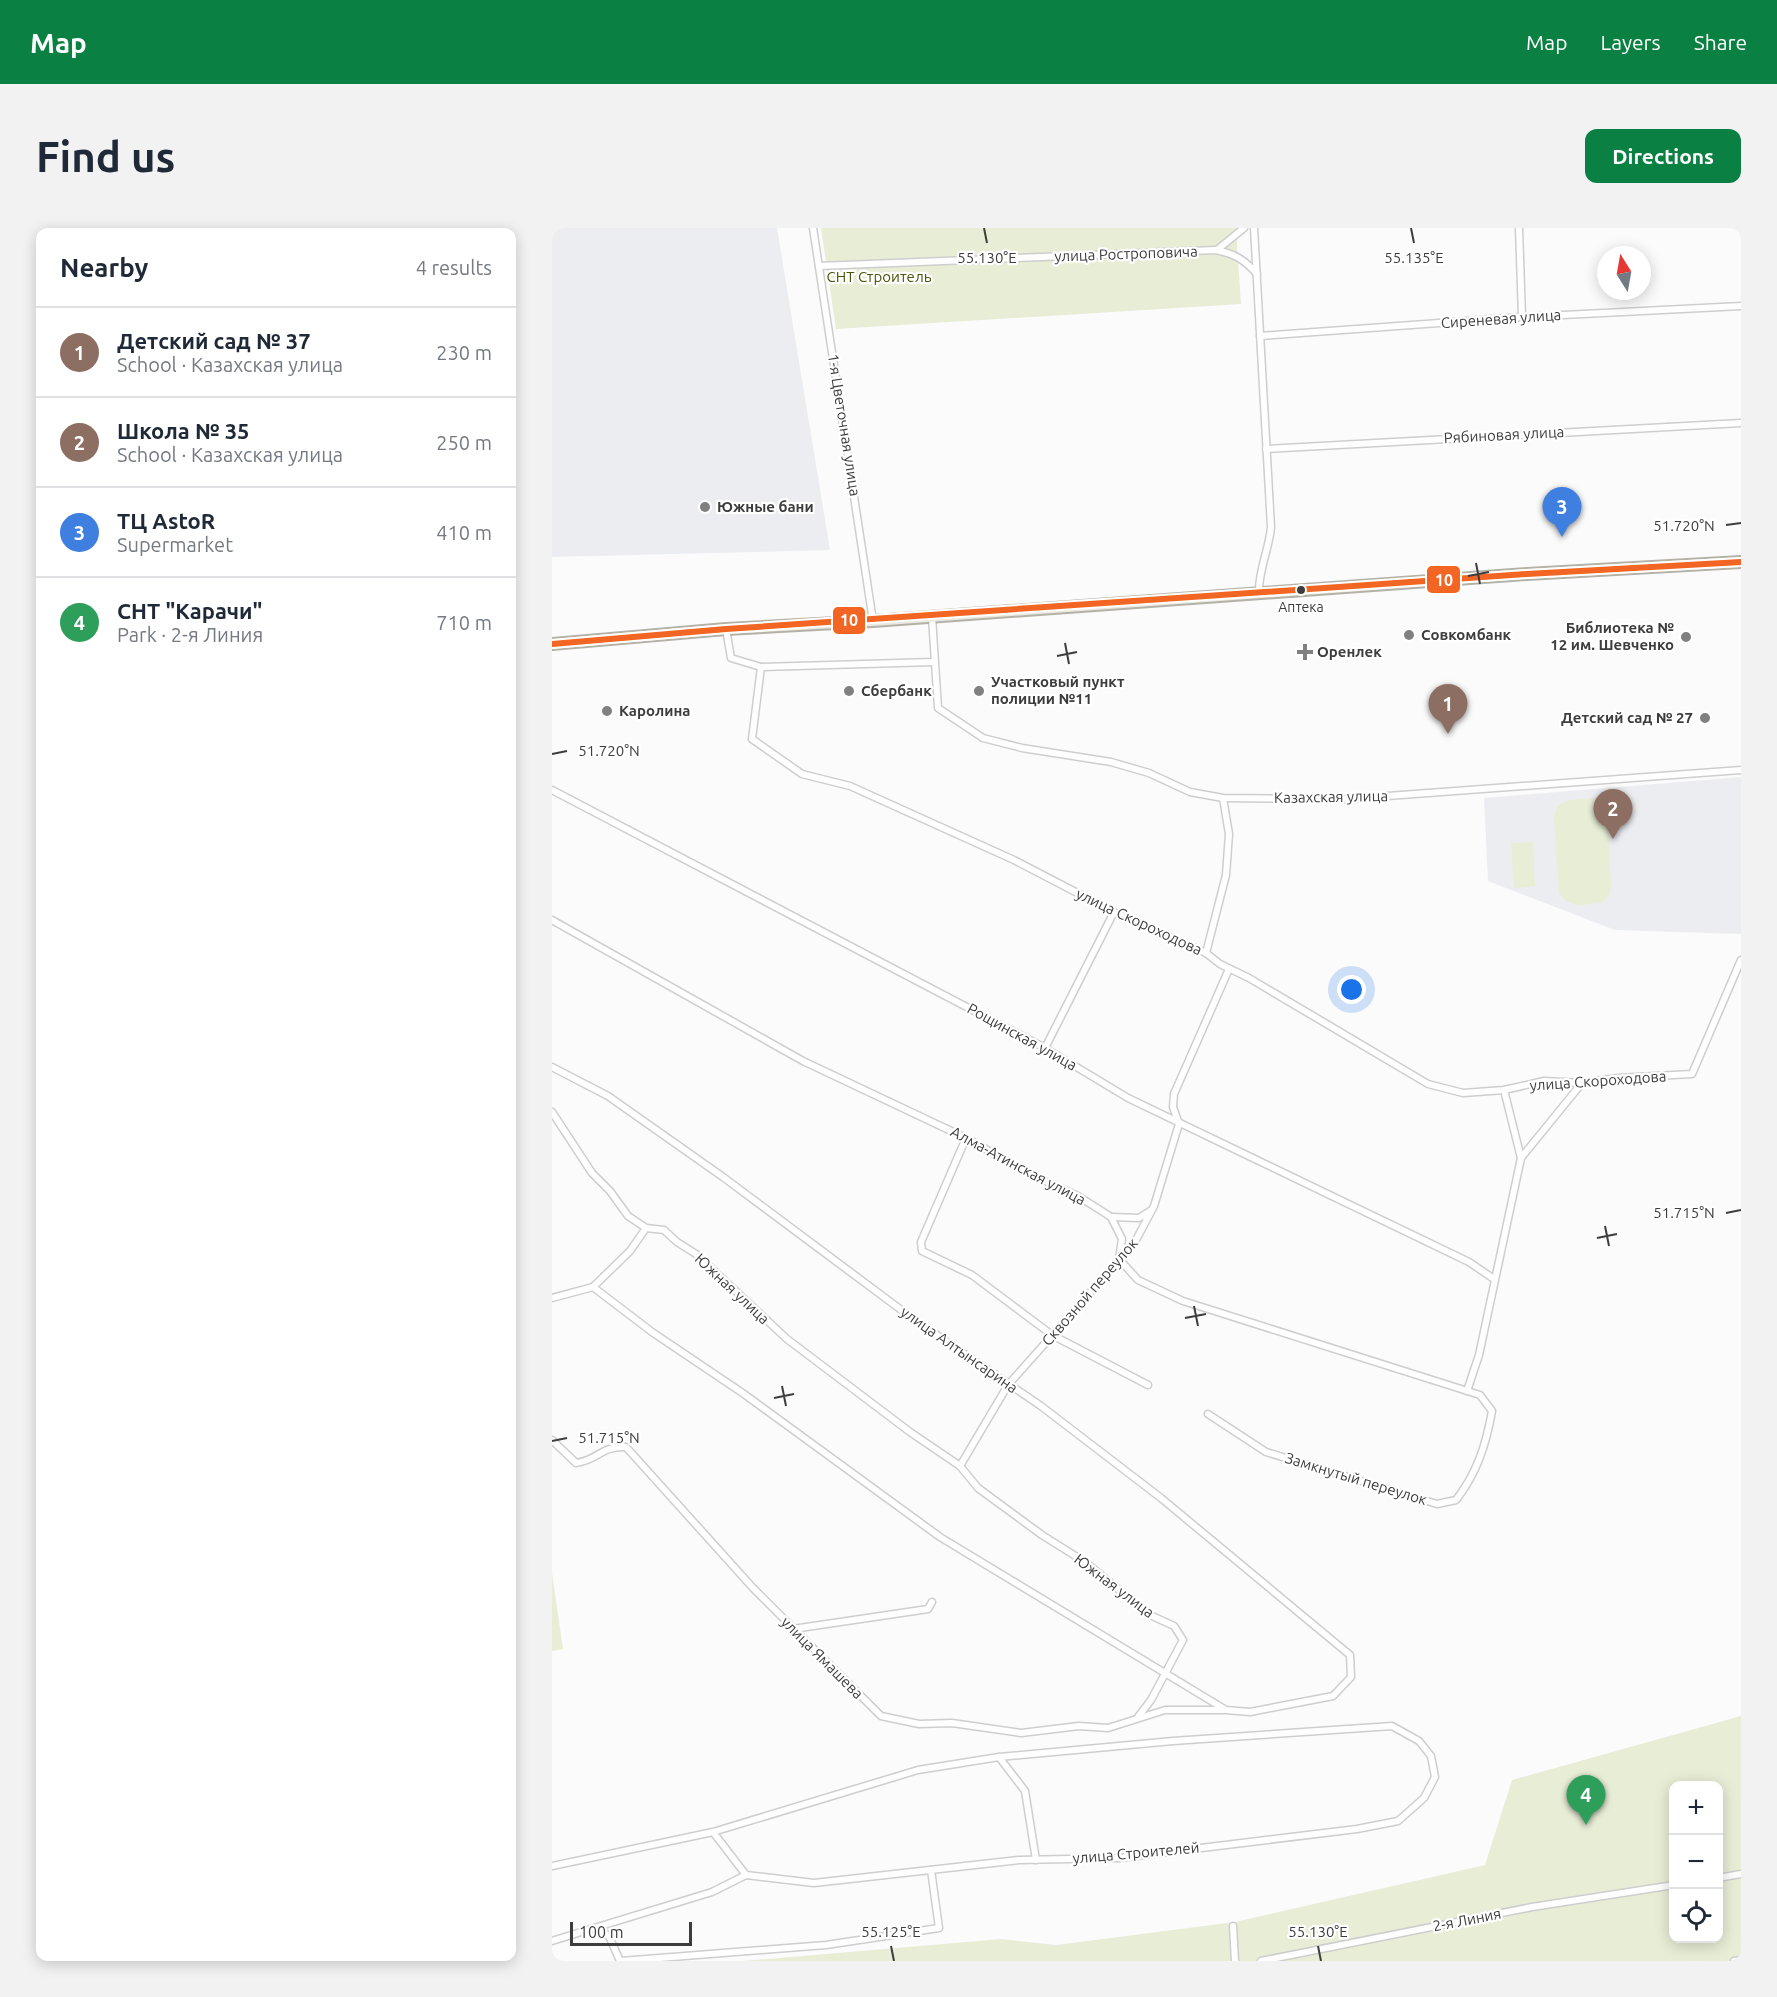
<!DOCTYPE html>
<meta charset="utf-8">
<style>
:root{--surface:#fff;--page:#f2f2f3;--text:#1f2937;--muted:#747a83;--line:#e0e1e3;--accent:#0b8043}
body{margin:0;font-family:Ubuntu,sans-serif;background:var(--page);color:var(--text)}
.controls{position:absolute;right:18px;bottom:18px;display:grid;overflow:hidden;border-radius:12px;box-shadow:0 3px 15px #0003}
.controls button{width:54px;height:54px;display:grid;place-items:center;padding:0;border:0;border-bottom:2px solid var(--line);background:var(--surface);color:var(--text);font:30px sans-serif}
.compass{position:absolute;left:1045px;top:18px;width:54px;height:54px;border-radius:50%;background:var(--surface);box-shadow:0 3px 15px #0003;rotate:349deg}
.scale{position:absolute;left:18px;bottom:15px;width:122px;box-sizing:border-box;padding-left:6px;border:3px solid #3d3d3d;border-top:0;font-size:16px;line-height:21px;white-space:nowrap;color:#3d3d3d;-webkit-text-stroke:4px #fff;paint-order:stroke}
.you{position:absolute;left:800px;top:762px;width:21px;height:21px;margin:-15px;border:4px solid #fff;border-radius:50%;background:#1a73e8;box-shadow:0 0 0 9px #1a73e833}
.badge{display:grid;place-items:center;width:39px;height:39px;border-radius:50%;background:var(--accent);color:#fff;font-size:20px;font-weight:700}
.pin{position:absolute;translate:-50% -50px;filter:drop-shadow(0 2px 3px #0008)}
.pin::after{content:'';position:absolute;top:32px;width:21px;height:18px;background:inherit;clip-path:polygon(0 0,100% 0,50% 100%)}
.list{margin:0;padding:0;list-style:none}
h2{display:flex;justify-content:space-between;align-items:center;height:78px;margin:0;padding:0 24px;font-size:26px}
h2 small{font-size:20px;font-weight:400;color:var(--muted)}
.list li{display:grid;grid-template-columns:39px 1fr auto;gap:18px;align-items:center;box-sizing:border-box;height:90px;padding:0 24px;border-top:2px solid var(--line)}
.list b{display:block;font-size:22px;white-space:nowrap}
.list p{margin:0;font-size:20px;white-space:nowrap;color:var(--muted)}
.list em{font-size:20px;font-style:normal;color:var(--muted)}
.icon{flex:none;width:33px;height:33px;fill:none;stroke:currentColor;stroke-width:2;stroke-linecap:round;stroke-linejoin:round}
.map{position:relative;flex:none;width:1189px;height:1733px;overflow:hidden;border-radius:12px}
header{display:flex;align-items:center;gap:36px;box-sizing:border-box;height:84px;padding:0 30px;background:var(--accent);color:#fff}
header strong{font-size:28px}
nav{display:flex;gap:33px;margin-inline-start:auto;font-size:21px}
.intro{display:flex;align-items:center;justify-content:space-between;box-sizing:border-box;height:144px;padding:0 36px}
h1{margin:0;font-size:42px}
.button{padding:15px 27px;border-radius:12px;background:var(--accent);color:#fff;font-size:21px;font-weight:700}
main{display:flex;gap:36px;padding:0 36px}
aside{flex:1;background:var(--surface);border-radius:12px;box-shadow:0 3px 15px #0003}
.map>svg:first-child{display:block}
</style>
<header>
<strong>Map</strong>
<nav><a>Map</a><a>Layers</a><a>Share</a></nav>
</header>
<div class="intro"><h1>Find us</h1><a class="button">Directions</a></div>
<main>
<aside>
<h2>Nearby<small>4 results</small></h2>
<ul class="list">
<li><span class="badge" style="background:#8d6e63">1</span><div><b>Детский сад № 37</b><p>School · Казахская улица</p></div><em>230 m</em></li>
<li><span class="badge" style="background:#8d6e63">2</span><div><b>Школа № 35</b><p>School · Казахская улица</p></div><em>250 m</em></li>
<li><span class="badge" style="background:#3f7fe0">3</span><div><b>ТЦ AstoR</b><p>Supermarket</p></div><em>410 m</em></li>
<li><span class="badge" style="background:#2e9e5b">4</span><div><b>СНТ &quot;Карачи&quot;</b><p>Park · 2-я Линия</p></div><em>710 m</em></li>
</ul>
</aside>
<div class="map">
<svg width="1189" height="1733" viewBox="0 0 1189 1733">
<rect width="100%" height="100%" fill="#fbfbfc"/>
<g fill="#ecedf1">
<path d="M 0,0 L 225,0 L 278,322 L 0,329 Z"/>
<path d="M 1189,549 L 1189,706 L 1063,702 L 936,653 L 932,570 Z"/>
</g>
<g fill="#e8edd6" fill-rule="evenodd">
<path d="M 269,0 L 684,0 L 689,76 L 284,101 Z"/>
<path d="M 1041,570 L 1051,575 L 1055,582 L 1059,657 L 1057,667 L 1050,675 C 1033,676 1017,682 1007,665 L 1002,589 L 1005,578 L 1017,572 Z"/>
<path d="M 981,614 L 983,658 L 962,660 L 959,615 Z"/>
<path d="M 0,1345 L 11,1421 L 0,1423 Z"/>
<path d="M 1189,1488 L 1189,1733 L 191,1733 L 449,1711 L 504,1717 L 683,1694 L 933,1637 L 960,1552 ZM 1122,1558 L 1166,1558 L 1166,1710 L 1122,1710 Z"/>
</g>
<g fill="none" stroke-linecap="round" stroke-linejoin="round">
<defs>
<g id="minor">
<path d="M 261,0 L 321,393"/>
<path d="M 702,0 L 719,299 C 717,322 706,343 707,365"/>
<path d="M 967,0 L 970,89"/>
<path d="M 665,22 L 692,0"/>
<path d="M 267,38 L 664,22 C 683,26 693,32 705,46"/>
<path d="M 708,108 L 970,89 L 1189,78"/>
<path d="M 714,221 L 1189,195"/>
<path d="M 380,389 L 386,480 L 431,510 L 470,520 L 559,534 L 597,545 L 638,564 L 671,570 L 795,571 L 1189,542"/>
<path d="M 174,401 L 179,430 L 209,439 L 200,511 L 250,546 L 298,558 L 462,632 L 562,684 L 654,725 L 668,736 L 697,750 L 876,856 L 911,865 L 952,862 L 992,853 L 1030,855 L 1066,850 L 1140,846 L 1189,732"/>
<path d="M 209,439 L 381,434"/>
<path d="M 0,562 L 493,820 L 576,870 L 917,1034 L 942,1051"/>
<path d="M 0,692 L 251,833 L 414,910 L 478,946 L 526,968 L 559,989 L 570,1011 L 567,1031 L 586,1052 L 631,1073 L 928,1167 L 940,1183 C 934,1217 925,1245 904,1272 L 885,1276 L 714,1224 L 656,1186"/>
<path d="M 654,725 L 674,647 L 677,606 L 671,570"/>
<path d="M 493,820 L 562,684"/>
<path d="M 0,839 L 56,868 L 171,949 L 360,1090 L 489,1178 L 609,1270 L 798,1427 L 799,1449 L 781,1468 L 698,1484 L 674,1482 L 388,1309 L 192,1166 L 100,1104 L 41,1059"/>
<path d="M 0,884 L 40,945 L 58,963 L 76,988 L 94,1000 L 112,1002 L 125,1014 L 144,1026 L 235,1111 L 358,1204 L 408,1238 L 426,1260 L 490,1307 L 533,1334 L 598,1387 L 622,1398 L 631,1412 L 599,1472 L 586,1489"/>
<path d="M 414,910 L 369,1014 L 370,1023 L 420,1047 L 500,1107 L 596,1157"/>
<path d="M 969,930 L 1030,855"/>
<path d="M 559,989 L 587,990 L 598,983"/>
<path d="M 0,1070 L 41,1059 L 78,1023 L 94,1000"/>
<path d="M 915,1163 L 927,1127 L 969,930 L 952,862"/>
<path d="M 0,1212 L 24,1235 C 47,1232 48,1218 74,1219 L 201,1360 L 329,1488 L 367,1496 L 400,1495 L 469,1505 L 527,1498 L 556,1500 L 613,1482 L 671,1482"/>
<path d="M 408,1238 L 456,1157 L 583,1014 L 602,978 L 627,896 L 621,879 L 622,866 L 677,741"/>
<path d="M 241,1401 L 376,1381 L 380,1374"/>
<path d="M 447,1529 L 473,1563 L 484,1632"/>
<path d="M 0,1638 L 161,1604 L 366,1542 L 447,1529 L 621,1513 L 840,1498 L 867,1513 L 879,1528 L 883,1549 L 872,1570 L 846,1593 L 805,1601 L 567,1630 L 467,1632 L 262,1655 L 194,1647 L 161,1604"/>
<path d="M 1166,1650 L 1189,1646"/>
<path d="M 681,1698 L 683,1733"/>
<path d="M 46,1701 L 57,1708 L 68,1733"/>
<path d="M 0,1713 L 160,1664 L 194,1647"/>
<path d="M 69,1733 L 274,1717 L 387,1700 L 379,1642"/>
<path d="M 709,1733 L 980,1679 L 1122,1657"/>
<path d="M 1182,1733 L 1189,1732"/>
</g>
<path id="primary" d="M 0,416 L 174,401 L 321,393 L 975,346 L 1189,334"/>
</defs>
<use href="#minor" stroke="#cececf" stroke-width="9"/>
<use href="#primary" stroke="#b4b1a7" stroke-width="14"/>
<use href="#minor" stroke="#fefeff" stroke-width="6"/>
<use href="#primary" stroke="#eae8e2" stroke-width="10"/>
<defs>
<path id="bus-1" d="M 0,416 L 174,401 L 975,346 L 1189,334"/>
</defs>
<use href="#bus-1" stroke="#fff" stroke-width="10"/>
<use href="#bus-1" stroke="#f26522" stroke-width="6"/>
</g>
<path fill="none" stroke="#3d3d3d" stroke-width="2" d="M 432,0 L 435,15M 859,0 L 862,15M 1174,297 L 1189,295M 924,335 L 928,356M 916,348 L 937,344M 513,415 L 517,436M 505,428 L 525,424M 0,526 L 15,523M 1174,985 L 1189,982M 1053,998 L 1057,1018M 1045,1010 L 1065,1006M 642,1078 L 646,1098M 633,1090 L 654,1086M 230,1158 L 234,1178M 222,1170 L 242,1166M 0,1213 L 15,1210M 339,1718 L 342,1733M 766,1718 L 769,1733"/>
<g fill="#808080" stroke="#fff" stroke-width="2">
<circle cx="153" cy="279" r="6"/>
<circle cx="857" cy="407" r="6"/>
<circle cx="1134" cy="409" r="6"/>
<path d="M750 415h6v6h6v6h-6v6h-6v-6h-6v-6h6z"/>
<circle cx="297" cy="463" r="6"/>
<circle cx="427" cy="463" r="6"/>
<circle cx="55" cy="483" r="6"/>
<circle cx="1153" cy="490" r="6"/>
</g>
<circle fill="#3d3d3d" stroke="#fff" stroke-width="2" cx="749" cy="362" r="5"/>
<g text-anchor="middle" stroke-width="4.5" stroke-linejoin="round" paint-order="stroke">
<g font-size="14" fill="#3d3d3d" stroke="#fff">
<text x="749" y="384">Аптека</text>
</g>
<g font-size="15" fill="#3d3d3d" stroke="#fff">
<text transform="translate(574 26) rotate(-2)" y="5">улица Ростроповича</text>
<text transform="translate(949 91) rotate(-4)" y="5">Сиреневая улица</text>
<text transform="translate(292 197) rotate(81)" y="5">1-я Цветочная улица</text>
<text transform="translate(952 207) rotate(-3)" y="5">Рябиновая улица</text>
<text transform="translate(779 569) rotate(-1)" y="5">Казахская улица</text>
<text transform="translate(587 694) rotate(25)" y="5">улица Скороходова</text>
<text transform="translate(470 809) rotate(29)" y="5">Рощинская улица</text>
<text transform="translate(1046 853) rotate(-4)" y="5">улица Скороходова</text>
<text transform="translate(466 938) rotate(28)" y="5">Алма-Атинская улица</text>
<text transform="translate(180 1061) rotate(43)" y="5">Южная улица</text>
<text transform="translate(538 1064) rotate(-49)" y="5">Сквозной переулок</text>
<text transform="translate(407 1122) rotate(35)" y="5">улица Алтынсарина</text>
<text transform="translate(804 1251) rotate(17)" y="5">Замкнутый переулок</text>
<text transform="translate(562 1358) rotate(37)" y="5">Южная улица</text>
<text transform="translate(270 1430) rotate(45)" y="5">улица Ямашева</text>
<text transform="translate(584 1625) rotate(-5)" y="5">улица Строителей</text>
<text transform="translate(915 1692) rotate(-11)" y="5">2-я Линия</text>
</g>
<g font-size="15" fill="#4b540a" stroke="#fff">
<text x="327" y="54">СНТ Строитель</text>
</g>
<g font-size="15" font-weight="bold" fill="#3d3d3d" stroke="#fff" text-anchor="start">
<text x="165" y="284">Южные бани</text>
<text x="1122" y="405" text-anchor="end">Библиотека №<tspan x="1122" dy="17">12 им. Шевченко</tspan></text>
<text x="869" y="412">Совкомбанк</text>
<text x="765" y="429">Оренлек</text>
<text x="439" y="459">Участковый пункт<tspan x="439" dy="17">полиции №11</tspan></text>
<text x="309" y="468">Сбербанк</text>
<text x="67" y="488">Каролина</text>
<text x="1141" y="495" text-anchor="end">Детский сад № 27</text>
</g>
</g>
<g font-size="15" text-anchor="middle" fill="#3d3d3d" stroke="#fff" stroke-width="4.5" stroke-linejoin="round" paint-order="stroke">
<text x="435" y="35">55.130°E</text>
<text x="862" y="35">55.135°E</text>
<text x="1132" y="303">51.720°N</text>
<text x="57" y="528">51.720°N</text>
<text x="1132" y="990">51.715°N</text>
<text x="57" y="1215">51.715°N</text>
<text x="339" y="1709">55.125°E</text>
<text x="766" y="1709">55.130°E</text>
</g>
<g stroke="#fff" stroke-width="2">
<rect x="874" y="337" width="35" height="29" rx="6" fill="#f26522"/>
<rect x="280" y="378" width="34" height="29" rx="6" fill="#f26522"/>
</g>
<g font-size="16" text-anchor="middle" font-weight="bold" fill="#fff">
<text x="892" y="358">10</text>
<text x="297" y="398">10</text>
</g>
</svg>
<div class="controls">
<button>+</button>
<button>−</button>
<button><svg class="icon" aria-label="locate" viewBox="0 0 24 24"><circle cx="12" cy="12" r="6"/><path d="M12 2v4M12 18v4M2 12h4M18 12h4"/></svg></button>
</div>
<svg class="compass" viewBox="-18 -18 36 36"><path d="M0-13l5 13h-10z" fill="#e53935"/><path d="M0 13l5-13h-10z" fill="#747a83"/></svg>
<div class="scale">100 m</div>
<div class="you"></div>
<div class="pin badge" style="left:896px;top:506px;background:#8d6e63">1</div>
<div class="pin badge" style="left:1061px;top:611px;background:#8d6e63">2</div>
<div class="pin badge" style="left:1010px;top:309px;background:#3f7fe0">3</div>
<div class="pin badge" style="left:1034px;top:1597px;background:#2e9e5b">4</div>
</div>
</main>
